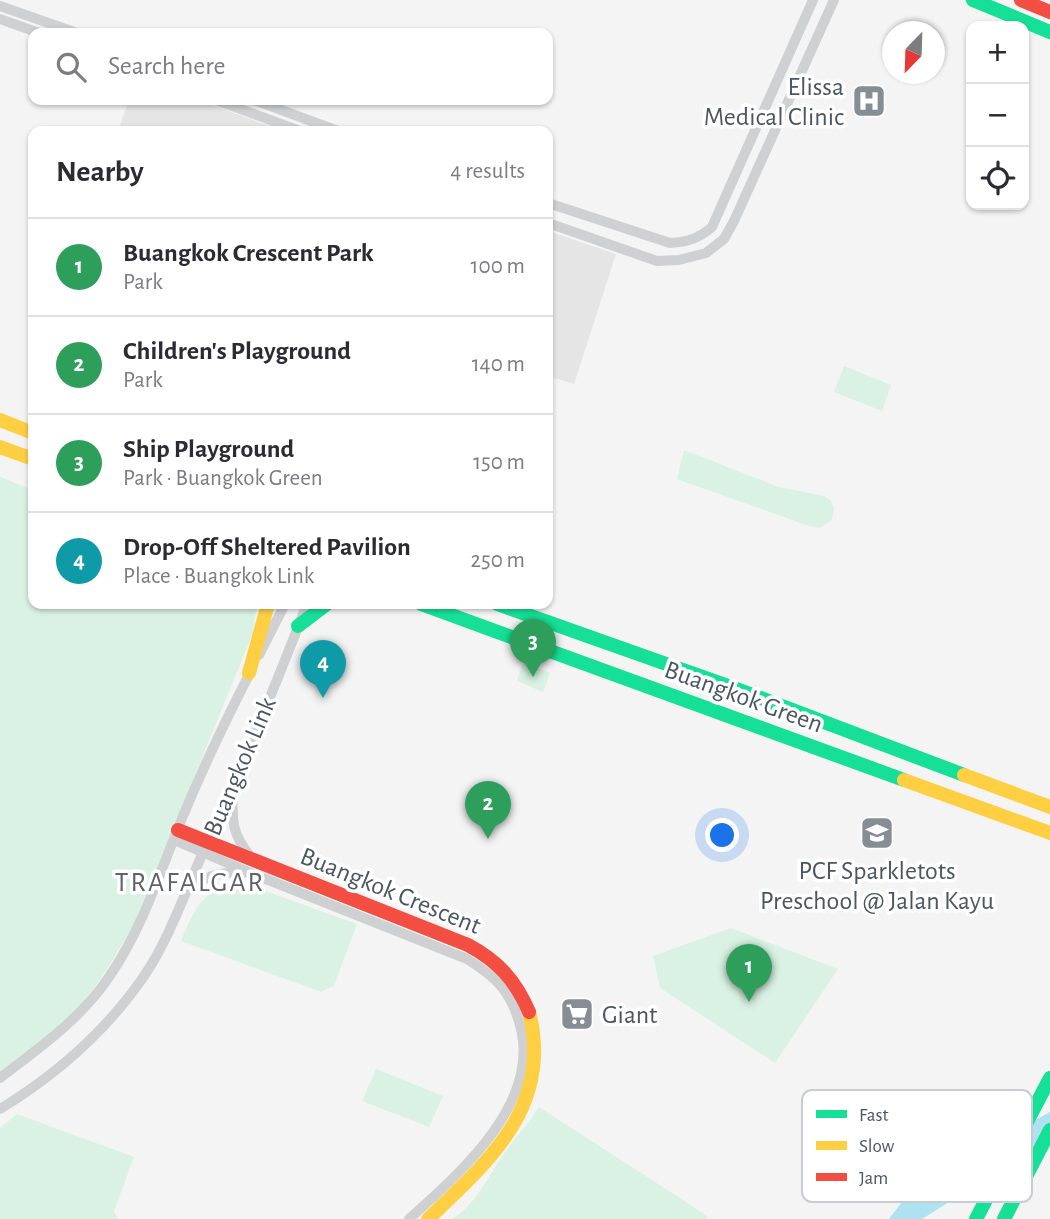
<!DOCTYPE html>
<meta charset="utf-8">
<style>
:root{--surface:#fff;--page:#f7f7f7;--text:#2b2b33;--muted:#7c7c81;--line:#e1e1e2;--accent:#0b8043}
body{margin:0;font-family:"Alegreya Sans",sans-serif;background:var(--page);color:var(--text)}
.controls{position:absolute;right:21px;top:21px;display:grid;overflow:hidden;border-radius:14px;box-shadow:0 2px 5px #0004}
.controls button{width:63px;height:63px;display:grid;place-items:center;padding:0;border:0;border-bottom:2px solid var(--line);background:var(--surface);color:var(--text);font:35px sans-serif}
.compass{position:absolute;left:882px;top:21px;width:63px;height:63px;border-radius:50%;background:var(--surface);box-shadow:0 2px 5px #0004;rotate:203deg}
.you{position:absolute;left:723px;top:836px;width:24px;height:24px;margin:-18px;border:5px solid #fff;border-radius:50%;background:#1a73e8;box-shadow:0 0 0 10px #1a73e833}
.badge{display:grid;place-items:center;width:46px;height:46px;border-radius:50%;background:var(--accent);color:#fff;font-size:23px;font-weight:700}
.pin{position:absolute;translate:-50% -58px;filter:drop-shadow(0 2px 4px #0008)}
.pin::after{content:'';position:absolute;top:37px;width:24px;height:21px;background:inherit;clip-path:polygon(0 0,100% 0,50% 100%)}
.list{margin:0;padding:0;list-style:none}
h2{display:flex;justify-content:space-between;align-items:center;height:91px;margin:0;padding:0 28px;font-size:30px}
h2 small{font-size:23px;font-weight:400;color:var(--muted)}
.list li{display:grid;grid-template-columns:46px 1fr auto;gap:21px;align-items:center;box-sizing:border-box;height:98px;padding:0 28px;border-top:2px solid var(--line)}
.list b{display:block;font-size:26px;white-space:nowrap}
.list p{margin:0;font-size:23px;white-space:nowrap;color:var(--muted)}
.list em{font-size:23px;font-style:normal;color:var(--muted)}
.icon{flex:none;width:38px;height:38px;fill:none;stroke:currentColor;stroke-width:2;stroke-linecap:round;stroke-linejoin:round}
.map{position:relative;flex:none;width:1050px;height:1219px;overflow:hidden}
.search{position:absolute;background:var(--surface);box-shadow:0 2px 5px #0004;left:28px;top:28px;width:525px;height:77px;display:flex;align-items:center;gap:18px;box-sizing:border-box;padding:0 24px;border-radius:14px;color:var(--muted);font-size:26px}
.panel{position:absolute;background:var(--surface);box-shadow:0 2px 5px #0004;left:28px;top:126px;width:525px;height:483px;border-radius:14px}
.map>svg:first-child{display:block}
</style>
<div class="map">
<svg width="1050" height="1219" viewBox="0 0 1050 1219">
<rect width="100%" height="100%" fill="#f4f4f4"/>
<g fill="#e6e5e6">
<path d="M 129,100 L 198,100 L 284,131 L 118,131 Z"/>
<path d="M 548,231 L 616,254 L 574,384 L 548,376 Z"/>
</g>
<g fill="#d9f2e3">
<path d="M 844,366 L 891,385 L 882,411 L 834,392 Z"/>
<path d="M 684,450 L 779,487 L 824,496 L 831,501 L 834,509 L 832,520 L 820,528 L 809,526 L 677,479 Z"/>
<path d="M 0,477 L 33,490 L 33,604 L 257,604 L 253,633 L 134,924 L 106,971 L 78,1010 L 45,1042 L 0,1073 Z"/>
<path d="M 523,662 L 550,673 L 543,692 L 517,681 Z"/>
<path d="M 235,885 L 252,886 L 357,924 L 334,986 L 321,992 L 181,941 C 194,911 200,891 235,885 Z"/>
<path d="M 731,928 L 838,969 L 775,1063 L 660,988 L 653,956 Z"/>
<path d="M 376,1069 L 443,1096 L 429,1127 L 362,1101 Z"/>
<path d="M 539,1107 L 706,1215 L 708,1219 L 452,1219 C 476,1205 487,1178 503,1155 C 514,1139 528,1124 539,1107 Z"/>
<path d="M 17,1114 L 134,1157 L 114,1211 L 118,1219 L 0,1219 L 0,1128 Z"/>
</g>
<path fill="#aee2f0" d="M 1050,1112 L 1050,1139 L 922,1219 L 889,1219 L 908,1194 L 940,1173 Z"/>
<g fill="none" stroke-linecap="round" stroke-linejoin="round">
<g stroke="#ced0d2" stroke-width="10">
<path d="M 0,6 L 77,33"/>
<path d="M 0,19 L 39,33"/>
<path d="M 216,100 L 300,131"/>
<path d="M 254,100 L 338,131"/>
<path d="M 548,203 L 670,243 C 687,242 698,239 712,227 L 813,0"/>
<path d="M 548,223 L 657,261 L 679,260 L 706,253 L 724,239 L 734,221 L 834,0"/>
<path d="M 259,655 L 285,604"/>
<path d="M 233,790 C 232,821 231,833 251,857"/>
<path d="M 174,840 L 253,874 L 467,959 C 498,978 512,993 521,1029 C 539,1105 460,1173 409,1219"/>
<path d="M 187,891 C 203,876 222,871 244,873"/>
<path d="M 0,1078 C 39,1048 81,1019 109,977 C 140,932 158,879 178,828 C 200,774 225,721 252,669"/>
<path d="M 0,1109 C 51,1078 98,1038 134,990 C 168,947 184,892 207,844 C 243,765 276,684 307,604"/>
</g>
<g stroke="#16e098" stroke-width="14">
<path d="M 973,0 L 1050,32"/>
<path d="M 421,604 L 904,780"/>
<path d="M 497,604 L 734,688 L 964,775"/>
<path d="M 298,626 L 327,604"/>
<path d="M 976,1219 L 1050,1078"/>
<path d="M 1004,1219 L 1050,1130"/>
</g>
<g stroke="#ffcf43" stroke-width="14">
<path d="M 0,420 L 33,433"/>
<path d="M 0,447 L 33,459"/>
<path d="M 249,673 L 268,604"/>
<path d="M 964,775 L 1050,807"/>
<path d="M 904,780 L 1050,833"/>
<path d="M 428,1219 C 490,1160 553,1106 529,1012"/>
</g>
<g stroke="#f24e42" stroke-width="14">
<path d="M 1021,0 L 1050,12"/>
<path d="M 178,830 L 468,945 C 498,961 516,981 529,1012"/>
</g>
</g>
<defs>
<symbol id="hospital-square" viewBox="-11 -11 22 22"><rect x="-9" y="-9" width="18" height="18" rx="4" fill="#868d94" stroke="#fff"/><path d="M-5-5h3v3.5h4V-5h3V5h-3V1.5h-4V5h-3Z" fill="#fff"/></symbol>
<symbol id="school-square" viewBox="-11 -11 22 22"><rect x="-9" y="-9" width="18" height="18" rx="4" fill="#868d94" stroke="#fff"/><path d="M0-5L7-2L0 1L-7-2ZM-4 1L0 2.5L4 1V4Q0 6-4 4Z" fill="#fff"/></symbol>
<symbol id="supermarket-square" viewBox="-11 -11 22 22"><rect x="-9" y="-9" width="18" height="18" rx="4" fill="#868d94" stroke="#fff"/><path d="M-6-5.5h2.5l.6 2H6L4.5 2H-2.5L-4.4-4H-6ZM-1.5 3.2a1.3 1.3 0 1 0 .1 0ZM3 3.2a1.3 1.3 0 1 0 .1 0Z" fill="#fff"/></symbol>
</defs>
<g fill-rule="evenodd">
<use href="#hospital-square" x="850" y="82" width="38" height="38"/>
<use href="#school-square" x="858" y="814" width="38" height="38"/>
<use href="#supermarket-square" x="558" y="995" width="38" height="38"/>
</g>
<g text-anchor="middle" stroke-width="7" stroke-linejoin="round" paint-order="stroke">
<g font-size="26" fill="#4a5661" stroke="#fff" text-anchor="end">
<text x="844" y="95">Elissa<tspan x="844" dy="30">Medical Clinic</tspan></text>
<text x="877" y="879" text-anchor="middle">PCF Sparkletots<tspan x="877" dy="30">Preschool @ Jalan Kayu</tspan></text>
<text x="602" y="1023" text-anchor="start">Giant</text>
</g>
<g font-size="26" fill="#4a5661" stroke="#fff">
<text transform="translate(744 696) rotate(20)" y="9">Buangkok Green</text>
<text transform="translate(239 766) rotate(-67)" y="9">Buangkok Link</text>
<text transform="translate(391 890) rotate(22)" y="9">Buangkok Crescent</text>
</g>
<g font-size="28" letter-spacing="2" fill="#5f6368" stroke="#fff">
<text x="190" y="891">TRAFALGAR</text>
</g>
</g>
<rect x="802" y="1090" width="230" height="112" rx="10" fill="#fff" stroke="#c9ccd0" stroke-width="2"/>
<rect x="816" y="1110" width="31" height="8" fill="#16e098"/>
<rect x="816" y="1141" width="31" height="9" fill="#ffcf43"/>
<rect x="816" y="1173" width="31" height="8" fill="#f24e42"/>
<g font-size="19" fill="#4a5661">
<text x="859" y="1121">Fast</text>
<text x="859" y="1152">Slow</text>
<text x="859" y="1184">Jam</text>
</g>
</svg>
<div class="controls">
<button>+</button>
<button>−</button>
<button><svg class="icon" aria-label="locate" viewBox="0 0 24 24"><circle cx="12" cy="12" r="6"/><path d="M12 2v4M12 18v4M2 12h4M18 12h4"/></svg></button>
</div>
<svg class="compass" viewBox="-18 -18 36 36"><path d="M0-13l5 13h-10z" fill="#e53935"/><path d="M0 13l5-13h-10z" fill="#7c7c81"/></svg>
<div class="you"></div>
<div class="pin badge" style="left:749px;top:1002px;background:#2e9e5b">1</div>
<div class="pin badge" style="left:488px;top:839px;background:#2e9e5b">2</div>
<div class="pin badge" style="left:533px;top:677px;background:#2e9e5b">3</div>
<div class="pin badge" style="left:323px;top:698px;background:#0f9aa8">4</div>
<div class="search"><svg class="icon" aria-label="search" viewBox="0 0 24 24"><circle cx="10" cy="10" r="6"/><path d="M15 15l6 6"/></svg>Search here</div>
<section class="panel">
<h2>Nearby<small>4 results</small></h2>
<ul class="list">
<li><span class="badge" style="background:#2e9e5b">1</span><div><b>Buangkok Crescent Park</b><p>Park</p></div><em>100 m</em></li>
<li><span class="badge" style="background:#2e9e5b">2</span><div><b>Children's Playground</b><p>Park</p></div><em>140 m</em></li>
<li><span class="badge" style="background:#2e9e5b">3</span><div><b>Ship Playground</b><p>Park · Buangkok Green</p></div><em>150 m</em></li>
<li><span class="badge" style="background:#0f9aa8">4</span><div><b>Drop-Off Sheltered Pavilion</b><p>Place · Buangkok Link</p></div><em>250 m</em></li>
</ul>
</section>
</div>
